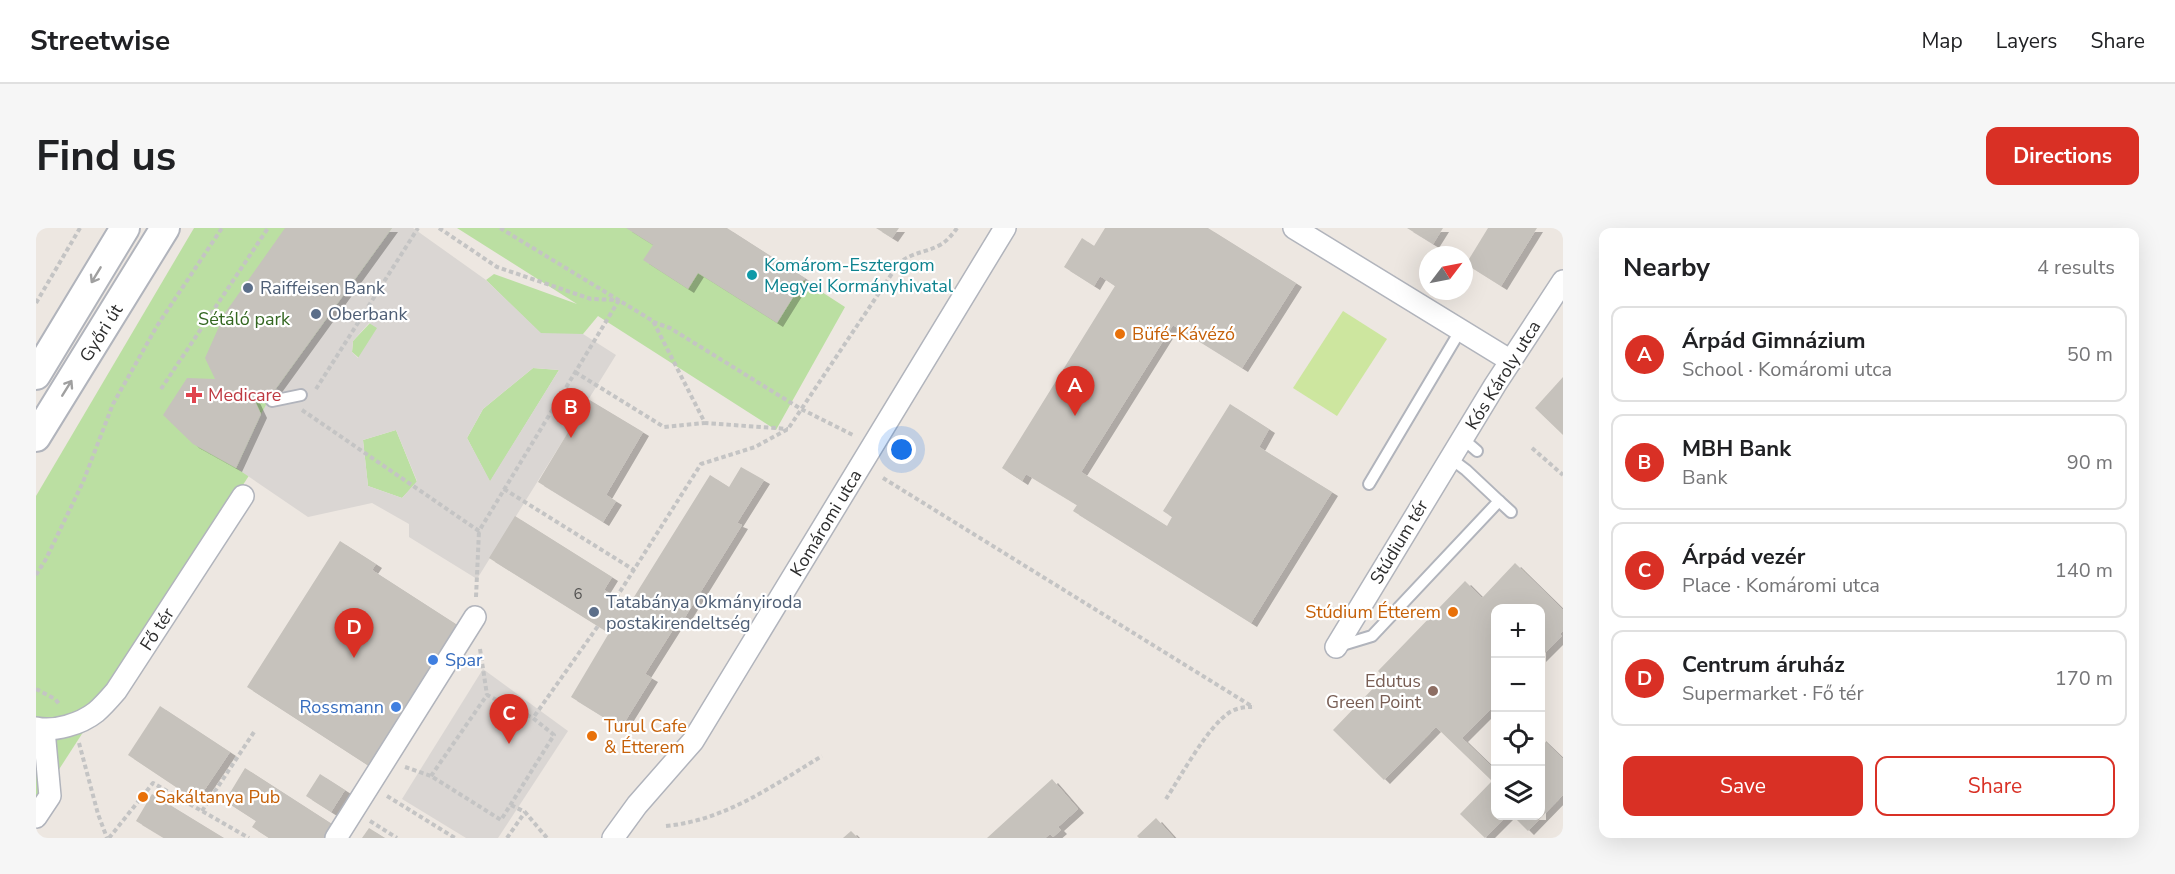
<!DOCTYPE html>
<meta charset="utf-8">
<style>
:root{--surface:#fff;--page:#f6f6f6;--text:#202124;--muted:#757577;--line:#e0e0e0;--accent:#d93025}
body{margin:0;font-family:"Nunito Sans",sans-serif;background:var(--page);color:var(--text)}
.controls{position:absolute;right:18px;bottom:18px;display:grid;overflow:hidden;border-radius:12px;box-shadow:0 6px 24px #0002}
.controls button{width:54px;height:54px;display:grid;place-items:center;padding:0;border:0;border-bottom:2px solid var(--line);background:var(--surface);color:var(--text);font:30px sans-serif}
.compass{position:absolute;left:1383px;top:18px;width:54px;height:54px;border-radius:50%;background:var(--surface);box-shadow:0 6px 24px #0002;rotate:58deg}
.you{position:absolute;left:866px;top:222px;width:21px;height:21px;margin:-15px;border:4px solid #fff;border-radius:50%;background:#1a73e8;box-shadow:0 0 0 9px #1a73e833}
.badge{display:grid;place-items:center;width:39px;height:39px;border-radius:50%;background:var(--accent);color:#fff;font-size:20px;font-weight:700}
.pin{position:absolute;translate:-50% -50px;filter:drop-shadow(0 2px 3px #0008)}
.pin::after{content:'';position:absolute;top:32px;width:21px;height:18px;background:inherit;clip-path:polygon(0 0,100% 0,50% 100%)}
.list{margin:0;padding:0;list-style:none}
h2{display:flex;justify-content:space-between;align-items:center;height:78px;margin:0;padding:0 24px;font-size:26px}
h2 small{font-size:20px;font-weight:400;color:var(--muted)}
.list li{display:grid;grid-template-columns:39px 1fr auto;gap:18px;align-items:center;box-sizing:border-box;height:96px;margin:0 12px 12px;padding:0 12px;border:2px solid var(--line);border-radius:12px}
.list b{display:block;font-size:22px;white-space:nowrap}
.list p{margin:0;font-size:20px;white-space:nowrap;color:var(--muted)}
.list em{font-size:20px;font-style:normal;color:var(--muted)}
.actions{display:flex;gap:12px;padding:18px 24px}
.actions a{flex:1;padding:14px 0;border:2px solid var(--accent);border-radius:12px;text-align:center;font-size:21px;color:var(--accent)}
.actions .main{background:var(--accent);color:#fff}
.icon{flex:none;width:33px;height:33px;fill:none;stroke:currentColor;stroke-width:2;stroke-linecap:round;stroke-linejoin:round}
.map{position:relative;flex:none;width:1527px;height:610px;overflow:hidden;border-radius:12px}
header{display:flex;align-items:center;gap:36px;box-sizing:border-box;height:84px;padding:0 30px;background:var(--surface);border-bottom:2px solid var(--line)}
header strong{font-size:28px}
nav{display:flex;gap:33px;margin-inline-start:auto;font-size:21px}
.intro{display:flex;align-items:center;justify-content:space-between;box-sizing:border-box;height:144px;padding:0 36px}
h1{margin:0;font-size:42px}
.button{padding:15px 27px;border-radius:12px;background:var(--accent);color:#fff;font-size:21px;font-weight:700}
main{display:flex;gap:36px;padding:0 36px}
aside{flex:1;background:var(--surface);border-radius:12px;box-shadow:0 6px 24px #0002}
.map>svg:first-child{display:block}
</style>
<header>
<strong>Streetwise</strong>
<nav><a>Map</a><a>Layers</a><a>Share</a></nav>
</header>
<div class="intro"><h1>Find us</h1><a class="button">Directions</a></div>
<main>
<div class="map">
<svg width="1527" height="610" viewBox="0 0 1527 610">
<defs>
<filter id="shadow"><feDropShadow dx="6" dy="4" stdDeviation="0" flood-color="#0004"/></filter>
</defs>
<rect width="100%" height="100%" fill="#ede7e1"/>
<g fill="#bbdfa2">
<path d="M 158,0 L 373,0 L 0,577 L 0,268 Z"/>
<path d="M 421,0 L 687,0 L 809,79 L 740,202 L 562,88 L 547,106 L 505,106 L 450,52 L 458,46 L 541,76 Z"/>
<path d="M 334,95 L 342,100 L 323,130 L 316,124 L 317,113 Z"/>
<path d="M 497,140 L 523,142 L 454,254 L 431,210 L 447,181 Z"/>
<path d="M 360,202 L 381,254 L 366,270 L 332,258 L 327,212 Z"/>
</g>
<path fill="#cde69f" d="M 1307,83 L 1351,111 L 1301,188 L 1257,160 Z"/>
<g fill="#dad6d3" fill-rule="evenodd">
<path d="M 356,0 L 377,0 L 450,52 L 505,105 L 547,106 L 580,127 L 441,351 L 373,309 L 373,296 L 336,275 L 272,289 L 200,240 L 225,186 L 236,166 ZM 333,95 L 341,100 L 322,130 L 316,124 L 317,113 ZM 497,140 L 523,142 L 454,253 L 431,210 L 447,181 ZM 360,202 L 381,253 L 366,270 L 332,258 L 327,212 Z"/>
<path d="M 447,441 L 532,503 L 462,610 L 430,610 L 366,571 Z"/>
</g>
<g fill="#c6c2bc" filter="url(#shadow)">
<path d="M 249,0 L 356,0 L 236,166 L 217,169 L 225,186 L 200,240 L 157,216 L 127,187 L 151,150 L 179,151 L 169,130 L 189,85 Z"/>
<path d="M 590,0 L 691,0 L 769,50 L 741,95 L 662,45 L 652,61 L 607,32 L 617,17 Z"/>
<path d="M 840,0 L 863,0 L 856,10 Z"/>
<path d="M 1069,0 L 1172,0 L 1260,55 L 1206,140 L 1137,97 L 1045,244 L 1131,298 L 1136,289 L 1127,283 L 1194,176 L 1233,201 L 1223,219 L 1296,264 L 1215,395 L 1037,283 L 1041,277 L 990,246 L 986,253 L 966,240 L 1079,58 L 1064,48 L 1058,58 L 1028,39 L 1046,10 L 1058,18 Z"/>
<path d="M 1371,0 L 1407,0 L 1397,16 Z"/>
<path d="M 1452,0 L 1501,0 L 1465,58 L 1430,36 Z"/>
<path d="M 1527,149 L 1527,207 L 1499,180 Z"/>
<path d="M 552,171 L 607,204 L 570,267 L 580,273 L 567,294 L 502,254 Z"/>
<path d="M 705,239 L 728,252 L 701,295 L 706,297 L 646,394 L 643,392 L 609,446 L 616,450 L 585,500 L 535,469 L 573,405 L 453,330 L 479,288 L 576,349 L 568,362 L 593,377 L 674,247 L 693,259 Z"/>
<path d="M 304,313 L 340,336 L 336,342 L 426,400 L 336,540 L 211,459 Z"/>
<path d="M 1479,335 L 1527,382 L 1527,403 L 1524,406 L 1526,408 L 1504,430 L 1504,380 L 1460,380 L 1460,476 L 1426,510 L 1460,543 L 1460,588 L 1471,588 L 1449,610 L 1424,586 L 1456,553 L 1400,499 L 1348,552 L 1297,502 L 1348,449 L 1342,443 L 1429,353 L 1446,370 Z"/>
<path d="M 124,478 L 194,524 L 161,573 L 92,527 Z"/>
<path d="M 1504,509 L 1527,531 L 1527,567 L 1492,603 L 1477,588 L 1504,588 Z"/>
<path d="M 209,540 L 296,596 L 287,610 L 233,610 L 216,599 L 220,593 L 189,573 Z"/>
<path d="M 284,546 L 309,562 L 295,584 L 270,568 Z"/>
<path d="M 1016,551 L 1042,581 L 1022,599 L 1025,602 L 1017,609 L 1014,606 L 1009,610 L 951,610 Z"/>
<path d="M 116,566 L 188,610 L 128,610 L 100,593 Z"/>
<path d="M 1120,590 L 1138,610 L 1103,610 L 1101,608 Z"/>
<path d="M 333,600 L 349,610 L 326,610 Z"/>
<path d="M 815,603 L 822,610 L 807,610 Z"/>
</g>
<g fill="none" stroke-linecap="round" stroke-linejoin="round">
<defs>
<g id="lane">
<path d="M 236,173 L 265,167"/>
<path d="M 1427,211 L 1441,223"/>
<path d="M 1333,256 L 1424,103"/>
<path d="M 1463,273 L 1475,284"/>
<path d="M 1303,418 L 1336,408 L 1463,273 L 1430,242 L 1414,230"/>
</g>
<g id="street">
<path d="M 1258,0 L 1475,133"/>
<path d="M 1300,419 L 1459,157 L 1527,53"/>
<path d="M 0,500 C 18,504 45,496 60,484 C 67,478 74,470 80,463 L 207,268"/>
<path d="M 0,589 L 14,568 L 8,502"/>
<path d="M 300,610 L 439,389"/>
<path d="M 577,610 L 601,577 L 657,513 L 969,0"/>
</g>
<g id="secondary">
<path d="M 0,147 L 89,0"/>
<path d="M 0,209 L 129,0"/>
</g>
</defs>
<use href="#lane" stroke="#b1b4bc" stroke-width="14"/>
<use href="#street" stroke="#b1b4bc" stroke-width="24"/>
<use href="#secondary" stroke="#b1b4bc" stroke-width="32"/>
<g stroke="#c4c4c4" stroke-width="4" stroke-dasharray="4.5 3" stroke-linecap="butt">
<path d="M 403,0 L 461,39 L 555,71 L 582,72"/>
<path d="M 464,0 L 617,93 L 669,195 L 752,201"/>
<path d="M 0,75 L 44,0"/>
<path d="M 617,94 L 634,100 L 765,181 L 819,208"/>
<path d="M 539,144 L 628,199 L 669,195"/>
<path d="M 125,161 L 232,0"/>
<path d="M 280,161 L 382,0"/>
<path d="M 266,182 L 443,303 L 583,72"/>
<path d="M 1496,220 L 1527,247"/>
<path d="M 847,250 L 1217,479"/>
<path d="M 468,261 L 598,342"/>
<path d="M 0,347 L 10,331 L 47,254 L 77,176 L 121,98 L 186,0"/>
<path d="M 440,369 L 443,303"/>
<path d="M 580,370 L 665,236 L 719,219 L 752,201 L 863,35 C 879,23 889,25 904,17 C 911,13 916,7 921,0"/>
<path d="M 444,421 L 451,467"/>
<path d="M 0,461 L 19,471 L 24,477"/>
<path d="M 43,515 L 62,586 L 71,610"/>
<path d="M 369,539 L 395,548 L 465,592 L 518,507 L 497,490 L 562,398"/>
<path d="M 395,548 L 451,467 L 497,490"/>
<path d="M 351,568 L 419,610"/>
<path d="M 1130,571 C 1145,548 1172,498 1194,484 C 1201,480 1208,479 1216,479"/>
<path d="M 475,577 L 489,584 L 511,610"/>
<path d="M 166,583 L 218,504"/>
<path d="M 334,593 L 361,610"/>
<path d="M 630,598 C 690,592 736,558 786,528"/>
<path d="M 73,610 L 117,555 L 213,610"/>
<path d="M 471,610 L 489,584"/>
</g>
<use href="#lane" stroke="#fff" stroke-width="10"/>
<use href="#street" stroke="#fff" stroke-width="21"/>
<use href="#secondary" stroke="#fff" stroke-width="28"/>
</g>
<defs><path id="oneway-shaft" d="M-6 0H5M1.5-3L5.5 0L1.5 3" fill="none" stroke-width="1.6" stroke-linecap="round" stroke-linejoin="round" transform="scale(1.5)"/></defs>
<g stroke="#a0a0a0">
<use href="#oneway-shaft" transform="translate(60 47) rotate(121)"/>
<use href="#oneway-shaft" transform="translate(31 160) rotate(-58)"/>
</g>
<circle fill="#0f9aa8" stroke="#fff" stroke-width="2" cx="716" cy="47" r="6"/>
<g fill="#5c6f8a" stroke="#fff" stroke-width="2">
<circle cx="212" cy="60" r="6"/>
<circle cx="280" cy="86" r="6"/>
<circle cx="558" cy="384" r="6"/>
</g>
<g fill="#e8710a" stroke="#fff" stroke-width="2">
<circle cx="1084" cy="106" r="6"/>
<circle cx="1417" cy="384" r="6"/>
<circle cx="556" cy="508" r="6"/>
<circle cx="107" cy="569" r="6"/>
</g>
<path fill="#e0444e" stroke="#fff" stroke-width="2" d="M155 158h6v6h6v6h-6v6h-6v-6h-6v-6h6z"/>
<g fill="#3f7fe0" stroke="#fff" stroke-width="2">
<circle cx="397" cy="432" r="6"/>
<circle cx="360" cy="479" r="6"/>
</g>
<circle fill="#8d6e63" stroke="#fff" stroke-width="2" cx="1397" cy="463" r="6"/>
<g text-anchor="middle" stroke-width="4.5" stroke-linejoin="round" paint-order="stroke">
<g font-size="15" fill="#535251">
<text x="542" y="371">6</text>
</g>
<g font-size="18" fill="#0d838f" stroke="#fff" text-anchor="start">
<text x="728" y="43">Komárom-Esztergom<tspan x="728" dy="21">Megyei Kormányhivatal</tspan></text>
</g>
<g font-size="18" fill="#4e5e75" stroke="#fff" text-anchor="start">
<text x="224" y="66">Raiffeisen Bank</text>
<text x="292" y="92">Oberbank</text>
<text x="570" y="380">Tatabánya Okmányiroda<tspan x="570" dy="21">postakirendeltség</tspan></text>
</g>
<g font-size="18" fill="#346721" stroke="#fff">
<text x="208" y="97">Sétáló park</text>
</g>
<g font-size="18" fill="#2d2d2d" stroke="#fff">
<text transform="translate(65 105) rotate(-58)" y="6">Győri út</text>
<text transform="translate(1467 147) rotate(-58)" y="6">Kós Károly utca</text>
<text transform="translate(790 295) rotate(-59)" y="6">Komáromi utca</text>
<text transform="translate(1363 314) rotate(-59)" y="6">Stúdium tér</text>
<text transform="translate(121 401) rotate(-57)" y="6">Fő tér</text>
</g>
<g font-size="18" fill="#c56008" stroke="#fff" text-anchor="start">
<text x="1096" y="112">Büfé-Kávézó</text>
<text x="1405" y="390" text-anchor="end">Stúdium Étterem</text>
<text x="568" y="504">Turul Cafe<tspan x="568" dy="21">&amp; Étterem</tspan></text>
<text x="119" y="575">Sakáltanya Pub</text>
</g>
<g font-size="18" fill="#be3a42" stroke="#fff" text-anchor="start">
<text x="172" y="173">Medicare</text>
</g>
<g font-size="18" fill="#366cbe" stroke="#fff" text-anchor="start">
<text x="409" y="438">Spar</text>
<text x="348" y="485" text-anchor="end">Rossmann</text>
</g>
<g font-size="18" fill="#785e54" stroke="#fff" text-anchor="end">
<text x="1385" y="459">Edutus<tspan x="1385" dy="21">Green Point</tspan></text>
</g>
</g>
</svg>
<div class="controls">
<button>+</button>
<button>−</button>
<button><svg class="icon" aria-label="locate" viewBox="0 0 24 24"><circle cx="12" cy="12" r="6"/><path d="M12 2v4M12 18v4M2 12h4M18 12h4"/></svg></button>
<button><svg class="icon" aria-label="layers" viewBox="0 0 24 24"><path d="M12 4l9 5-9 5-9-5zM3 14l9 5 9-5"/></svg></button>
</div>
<svg class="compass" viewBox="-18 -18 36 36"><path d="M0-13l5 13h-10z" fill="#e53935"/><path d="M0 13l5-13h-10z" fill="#757577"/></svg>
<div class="you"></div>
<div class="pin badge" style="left:1039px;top:188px">A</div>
<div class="pin badge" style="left:535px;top:210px">B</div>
<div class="pin badge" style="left:473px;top:516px">C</div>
<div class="pin badge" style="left:318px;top:430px">D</div>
</div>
<aside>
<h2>Nearby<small>4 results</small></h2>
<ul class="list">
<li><span class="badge">A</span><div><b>Árpád Gimnázium</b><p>School · Komáromi utca</p></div><em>50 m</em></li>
<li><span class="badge">B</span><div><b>MBH Bank</b><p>Bank</p></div><em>90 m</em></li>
<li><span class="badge">C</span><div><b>Árpád vezér</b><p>Place · Komáromi utca</p></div><em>140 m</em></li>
<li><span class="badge">D</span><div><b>Centrum áruház</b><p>Supermarket · Fő tér</p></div><em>170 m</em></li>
</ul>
<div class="actions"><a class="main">Save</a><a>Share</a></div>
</aside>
</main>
